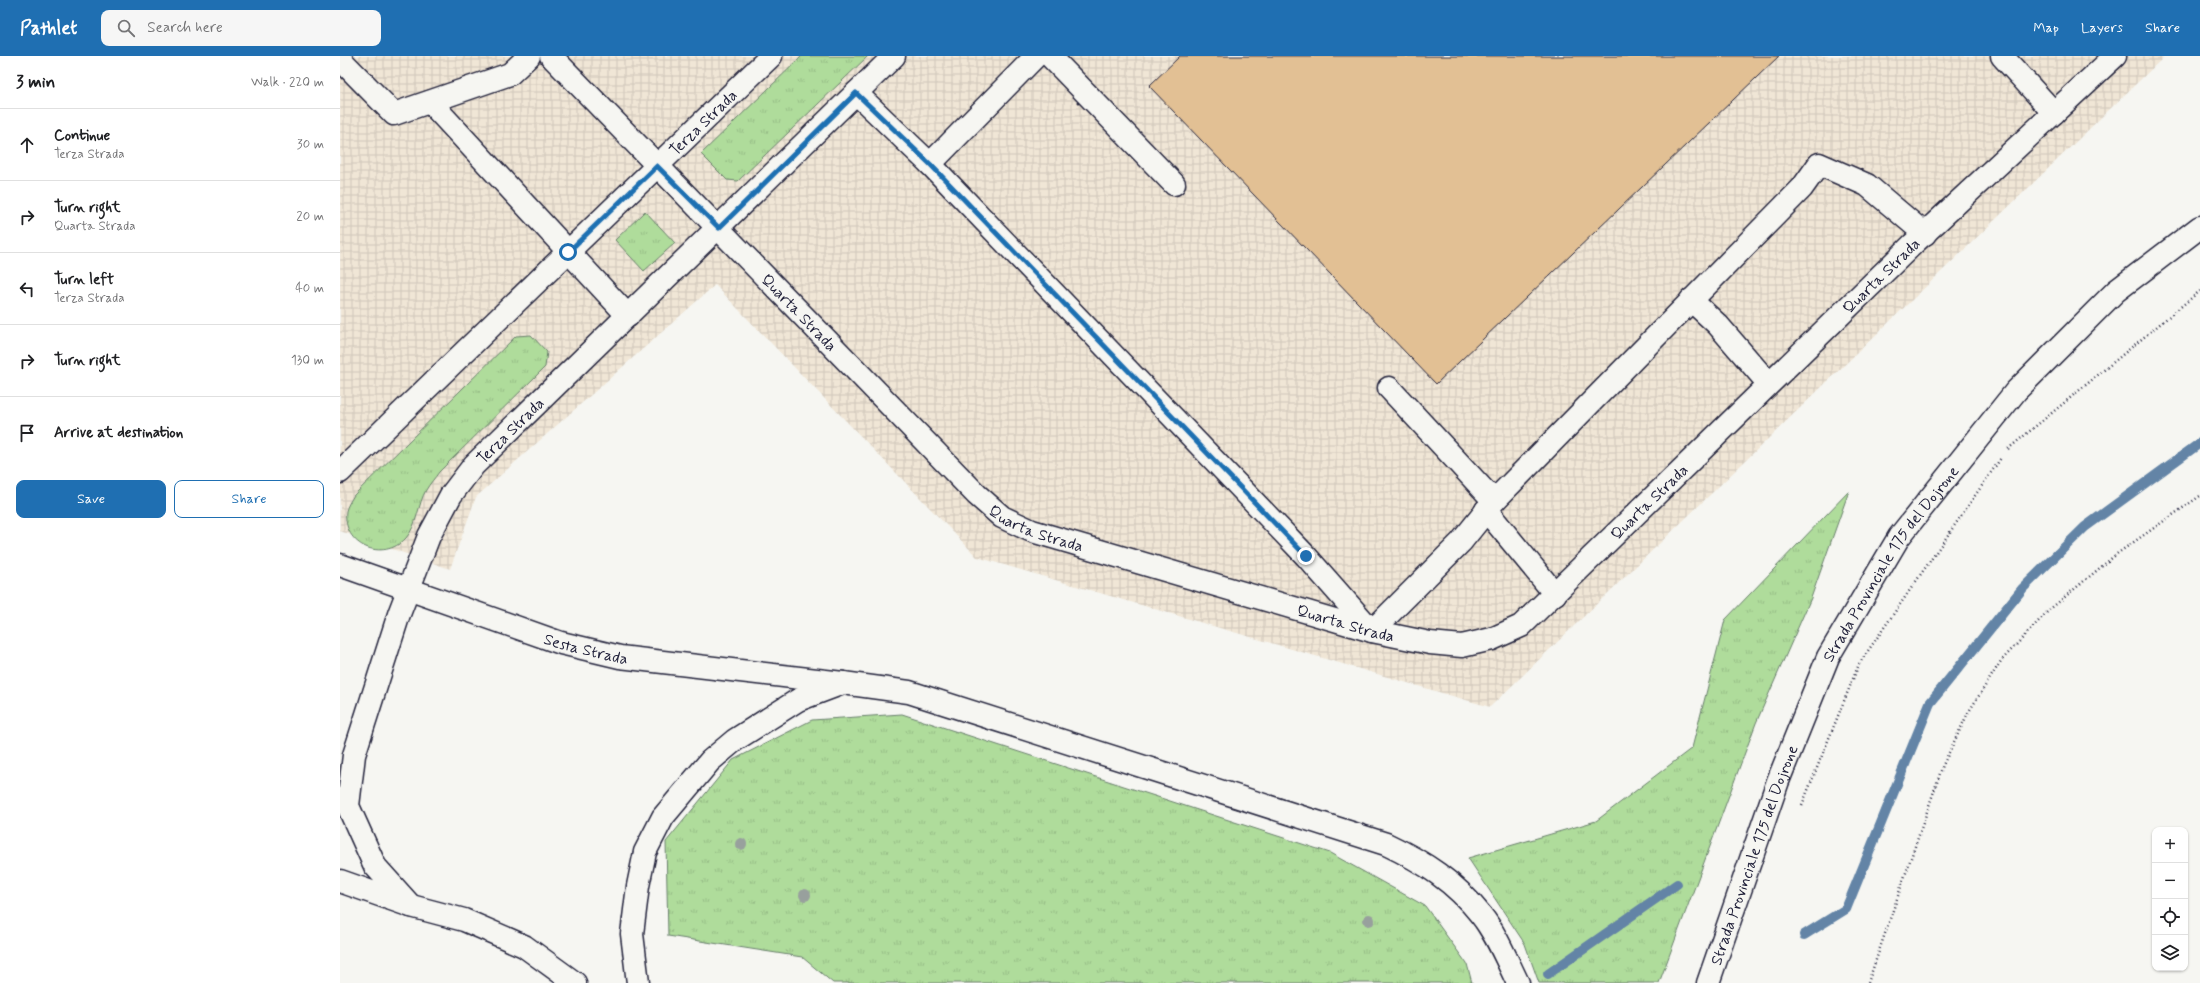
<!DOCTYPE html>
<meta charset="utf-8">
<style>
:root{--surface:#fff;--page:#f6f6f6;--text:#202124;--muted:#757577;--line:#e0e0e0;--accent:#1f6fb2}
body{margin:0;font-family:Mynerve,sans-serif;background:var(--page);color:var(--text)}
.controls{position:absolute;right:12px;bottom:12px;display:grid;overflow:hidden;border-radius:8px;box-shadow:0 1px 3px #0004}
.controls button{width:36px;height:36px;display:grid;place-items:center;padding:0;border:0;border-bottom:1px solid var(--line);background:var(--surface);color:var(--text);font:20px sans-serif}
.stop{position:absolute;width:12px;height:12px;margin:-9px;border:3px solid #1f6fb2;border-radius:50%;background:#fff}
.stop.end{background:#1f6fb2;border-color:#fff;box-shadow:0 1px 4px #0008}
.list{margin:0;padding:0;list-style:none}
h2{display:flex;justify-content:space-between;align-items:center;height:52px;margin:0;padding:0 16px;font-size:17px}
h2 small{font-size:13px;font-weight:400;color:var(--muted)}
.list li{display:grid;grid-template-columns:26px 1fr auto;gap:12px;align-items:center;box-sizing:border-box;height:72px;padding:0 16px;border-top:1px solid var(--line)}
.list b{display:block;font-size:15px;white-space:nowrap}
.list p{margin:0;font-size:13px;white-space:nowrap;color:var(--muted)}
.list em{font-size:13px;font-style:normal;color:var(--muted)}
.actions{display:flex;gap:8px;padding:12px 16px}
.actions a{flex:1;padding:9px 0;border:1px solid var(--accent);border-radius:8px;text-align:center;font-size:14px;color:var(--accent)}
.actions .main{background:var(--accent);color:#fff}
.icon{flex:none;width:22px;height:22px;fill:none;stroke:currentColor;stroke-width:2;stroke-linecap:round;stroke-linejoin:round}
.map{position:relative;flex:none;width:1860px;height:927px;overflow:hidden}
header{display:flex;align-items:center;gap:24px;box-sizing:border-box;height:56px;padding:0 20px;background:var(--accent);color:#fff}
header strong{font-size:19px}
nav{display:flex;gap:22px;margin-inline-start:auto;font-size:14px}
.search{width:280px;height:36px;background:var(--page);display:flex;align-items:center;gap:10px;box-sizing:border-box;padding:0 14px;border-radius:8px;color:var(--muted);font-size:15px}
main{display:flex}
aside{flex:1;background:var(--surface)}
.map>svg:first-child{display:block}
</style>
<header>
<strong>Pathlet</strong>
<div class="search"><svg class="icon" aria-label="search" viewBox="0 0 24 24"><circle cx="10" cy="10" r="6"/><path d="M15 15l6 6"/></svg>Search here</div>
<nav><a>Map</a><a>Layers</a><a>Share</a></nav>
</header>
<main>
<aside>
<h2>3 min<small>Walk · 220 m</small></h2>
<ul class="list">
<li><svg class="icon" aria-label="ahead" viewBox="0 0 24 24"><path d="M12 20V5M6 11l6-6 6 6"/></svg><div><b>Continue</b><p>Terza Strada</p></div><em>30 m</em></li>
<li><svg class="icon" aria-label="right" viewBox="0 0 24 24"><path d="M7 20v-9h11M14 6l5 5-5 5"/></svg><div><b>Turn right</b><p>Quarta Strada</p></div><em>20 m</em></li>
<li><svg class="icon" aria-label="left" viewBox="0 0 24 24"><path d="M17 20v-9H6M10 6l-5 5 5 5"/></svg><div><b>Turn left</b><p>Terza Strada</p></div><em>40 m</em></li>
<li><svg class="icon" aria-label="right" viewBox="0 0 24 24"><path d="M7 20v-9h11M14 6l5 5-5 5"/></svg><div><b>Turn right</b></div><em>130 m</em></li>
<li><svg class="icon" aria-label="arrive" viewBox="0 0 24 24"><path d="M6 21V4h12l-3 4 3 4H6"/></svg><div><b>Arrive at destination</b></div></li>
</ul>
<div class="actions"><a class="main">Save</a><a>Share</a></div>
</aside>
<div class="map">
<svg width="1860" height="927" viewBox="0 0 1860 927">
<defs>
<pattern id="industrial-grid" width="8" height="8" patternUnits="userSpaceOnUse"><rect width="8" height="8" fill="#f0e6d6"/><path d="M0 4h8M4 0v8" fill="none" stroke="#cec5b9"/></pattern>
<pattern id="grass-tufts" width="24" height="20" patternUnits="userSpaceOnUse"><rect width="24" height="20" fill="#afdc9b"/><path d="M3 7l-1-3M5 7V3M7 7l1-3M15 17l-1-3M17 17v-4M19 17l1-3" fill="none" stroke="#96bc86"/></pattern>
</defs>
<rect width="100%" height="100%" fill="#f6f6f2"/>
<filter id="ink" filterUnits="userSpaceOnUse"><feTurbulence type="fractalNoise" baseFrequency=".025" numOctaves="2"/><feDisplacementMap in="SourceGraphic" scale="8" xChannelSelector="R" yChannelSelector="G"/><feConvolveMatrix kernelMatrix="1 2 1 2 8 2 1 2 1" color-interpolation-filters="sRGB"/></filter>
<g filter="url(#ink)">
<path fill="url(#industrial-grid)" d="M 0,0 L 1825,0 L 1150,651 L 637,501 L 375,229 L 136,441 L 110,513 L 0,475 Z"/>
<g fill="url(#grass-tufts)" stroke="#687f6b">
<path d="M 462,0 L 528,0 L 398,125 L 387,124 L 361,98 Z"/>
<path d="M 305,155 L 335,187 L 304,215 L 275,184 Z"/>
<path d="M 191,279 L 207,296 L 205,311 L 99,416 C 95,422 90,427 86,434 C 78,448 77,470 66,482 C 43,507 2,490 6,455 C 7,450 11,444 14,439 L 176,280 Z"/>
<path d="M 1509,435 L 1471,542 L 1416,667 L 1319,927 L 1199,927 L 1185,888 L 1128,802 L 1256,765 L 1352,692 L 1385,564 Z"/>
<path d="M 562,658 L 990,797 L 1085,850 L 1127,908 L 1132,927 L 493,927 L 462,901 L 328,880 L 326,786 L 393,704 L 472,664 Z"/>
</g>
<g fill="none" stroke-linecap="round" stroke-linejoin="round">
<g stroke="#6384a6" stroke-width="10">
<path d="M 1464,879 L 1506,853 L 1590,647 L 1683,532 L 1745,471 L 1860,387"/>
<path d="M 1208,918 L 1337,828"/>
</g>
</g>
<path fill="#e2c094" stroke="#22223b" d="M 840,0 L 1439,0 L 1096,328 L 809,30 Z"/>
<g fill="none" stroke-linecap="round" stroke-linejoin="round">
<defs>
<g id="minor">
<path id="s1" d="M 211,0 L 637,439 L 662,461 L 692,475 L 1032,575 L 1090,587 L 1122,590 L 1152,583 L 1181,570 L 1573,188 L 1775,0"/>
<path d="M 710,0 L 834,128"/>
<path d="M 1662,0 L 1714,57"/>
<path d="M 0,3 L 54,58 L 170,18 L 189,0"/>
<path d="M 516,37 L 590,108 L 966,500 L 1032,575 L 1121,486 L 1154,445 L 1462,132 L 1479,108 L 1527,129 L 1585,178"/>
<path d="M 90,46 L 288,260"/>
<path d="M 590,108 L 696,0"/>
<path d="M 1351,244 L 1378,269 L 1428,327"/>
<path d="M 1049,332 L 1154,445"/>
<path id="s2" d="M 0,416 L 431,0"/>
<path d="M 1146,454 L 1215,538"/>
<path id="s3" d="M 0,509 L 221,587 L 280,601 L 503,627"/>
<path d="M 0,825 L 71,850 L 124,864 L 184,890 L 235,927"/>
<path id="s4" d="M 71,850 L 35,810 L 8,750 L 14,699 L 59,558 L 89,480 L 111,439 L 134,409 L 554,0"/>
<path id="s5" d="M 1368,927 L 1438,725 L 1488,601 L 1559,481 L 1676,335 L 1776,235 L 1860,171"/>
</g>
<path id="highway" d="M 298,927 L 292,878 L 298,830 L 305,796 L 323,761 L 370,705 L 395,684 L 458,644 L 503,627 L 569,636 L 1046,788 C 1084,806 1115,826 1141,859 C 1157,879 1167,905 1178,927"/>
</defs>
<use href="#minor" stroke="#22223b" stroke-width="25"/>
<use href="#highway" stroke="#22223b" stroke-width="25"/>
<g stroke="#22223b" stroke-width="2.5" stroke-dasharray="1 3" stroke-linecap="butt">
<path d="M 1668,393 L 1860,235"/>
<path d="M 1462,749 L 1519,608 L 1661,402"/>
<path d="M 1528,927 L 1603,709 L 1628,657 L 1661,605 L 1709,554 L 1778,497 L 1860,440"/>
</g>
<use href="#minor" stroke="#f6f6f2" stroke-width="22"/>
<use href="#highway" stroke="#f6f6f2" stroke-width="22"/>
</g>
<g fill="#98a09d">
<circle cx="401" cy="788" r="6"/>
<circle cx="465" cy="839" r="6"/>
<circle cx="1029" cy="864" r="6"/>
</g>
</g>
<g fill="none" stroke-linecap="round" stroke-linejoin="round" filter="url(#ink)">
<path stroke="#1f6fb2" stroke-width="5" d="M 228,196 L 317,110 L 379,172 L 516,37 L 590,108 L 966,500"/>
</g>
<g text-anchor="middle" stroke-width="3.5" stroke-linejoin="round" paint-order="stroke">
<g font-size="16" fill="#22223b" stroke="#f6f6f2">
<text dy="6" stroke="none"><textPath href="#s2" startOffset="504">Terza Strada</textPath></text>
<text dy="6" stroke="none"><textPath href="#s1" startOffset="1689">Quarta Strada</textPath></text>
<text dy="6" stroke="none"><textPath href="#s1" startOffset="357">Quarta Strada</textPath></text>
<text dy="6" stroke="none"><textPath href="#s4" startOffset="537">Terza Strada</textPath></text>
<text dy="6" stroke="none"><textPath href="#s1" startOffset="1365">Quarta Strada</textPath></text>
<text dy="6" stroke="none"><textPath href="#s1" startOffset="681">Quarta Strada</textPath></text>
<text dy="6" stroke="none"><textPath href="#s5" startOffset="460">Strada Provinciale 175 del Dojrone</textPath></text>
<text dy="6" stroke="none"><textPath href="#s1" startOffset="1005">Quarta Strada</textPath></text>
<text dy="6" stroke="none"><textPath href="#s3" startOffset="260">Sesta Strada</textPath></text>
<text dy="6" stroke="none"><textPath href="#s5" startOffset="136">Strada Provinciale 175 del Dojrone</textPath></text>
</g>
</g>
</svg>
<div class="controls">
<button>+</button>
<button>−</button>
<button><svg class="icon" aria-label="locate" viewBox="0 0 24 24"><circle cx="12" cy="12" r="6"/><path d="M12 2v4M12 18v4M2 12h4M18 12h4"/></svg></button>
<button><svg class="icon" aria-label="layers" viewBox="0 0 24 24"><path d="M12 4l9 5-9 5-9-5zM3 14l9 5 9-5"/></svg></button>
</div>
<div class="stop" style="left:228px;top:196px"></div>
<div class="stop end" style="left:966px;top:500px"></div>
</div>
</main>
